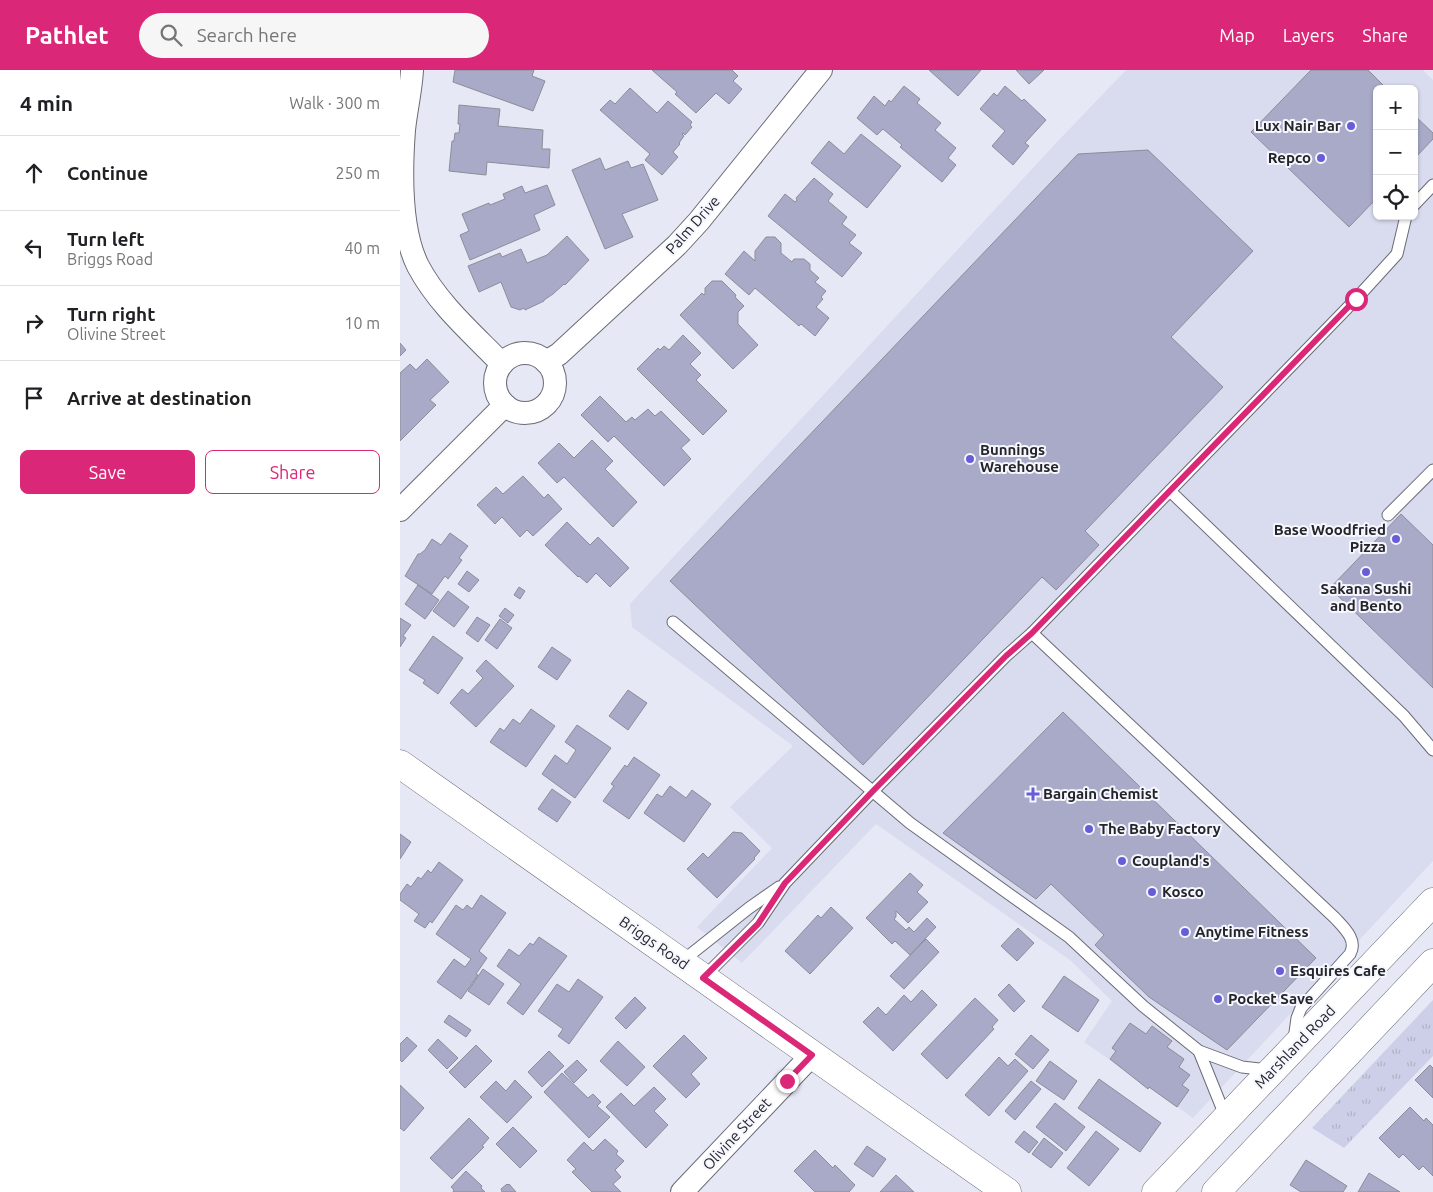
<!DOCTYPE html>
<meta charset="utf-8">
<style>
:root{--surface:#fff;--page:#f6f6f6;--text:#202124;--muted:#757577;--line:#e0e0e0;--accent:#db2777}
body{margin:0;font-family:Ubuntu,sans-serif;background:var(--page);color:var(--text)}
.controls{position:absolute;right:15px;top:15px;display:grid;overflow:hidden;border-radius:8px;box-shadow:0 1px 4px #0004}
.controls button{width:45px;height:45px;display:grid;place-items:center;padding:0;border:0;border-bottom:1px solid var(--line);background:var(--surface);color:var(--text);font:25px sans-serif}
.stop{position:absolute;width:15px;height:15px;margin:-11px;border:4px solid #db2777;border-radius:50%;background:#fff}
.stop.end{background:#db2777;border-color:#fff;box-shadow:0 1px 5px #0008}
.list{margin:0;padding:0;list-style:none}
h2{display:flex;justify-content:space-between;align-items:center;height:65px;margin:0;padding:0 20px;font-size:21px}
h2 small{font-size:16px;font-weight:400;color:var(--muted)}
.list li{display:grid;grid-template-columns:32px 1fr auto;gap:15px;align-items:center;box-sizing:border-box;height:75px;padding:0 20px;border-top:1px solid var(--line)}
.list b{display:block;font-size:19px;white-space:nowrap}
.list p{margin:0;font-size:16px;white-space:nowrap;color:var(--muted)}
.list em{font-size:16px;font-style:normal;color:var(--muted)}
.actions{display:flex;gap:10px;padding:15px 20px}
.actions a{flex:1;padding:11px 0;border:1px solid var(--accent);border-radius:8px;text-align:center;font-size:18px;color:var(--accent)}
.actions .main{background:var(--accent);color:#fff}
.icon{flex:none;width:28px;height:28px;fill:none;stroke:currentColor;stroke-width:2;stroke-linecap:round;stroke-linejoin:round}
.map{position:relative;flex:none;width:1033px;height:1122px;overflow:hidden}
header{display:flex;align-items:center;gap:30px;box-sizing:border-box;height:70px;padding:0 25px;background:var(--accent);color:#fff}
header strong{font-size:24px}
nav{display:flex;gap:28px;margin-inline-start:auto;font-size:18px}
.search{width:350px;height:45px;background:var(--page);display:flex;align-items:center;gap:12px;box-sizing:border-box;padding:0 18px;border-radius:28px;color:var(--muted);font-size:19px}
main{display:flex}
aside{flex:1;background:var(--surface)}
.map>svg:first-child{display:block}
</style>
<header>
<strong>Pathlet</strong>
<div class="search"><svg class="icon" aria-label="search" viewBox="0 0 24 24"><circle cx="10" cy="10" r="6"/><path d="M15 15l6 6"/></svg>Search here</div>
<nav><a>Map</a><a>Layers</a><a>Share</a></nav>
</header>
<main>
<aside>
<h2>4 min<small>Walk · 300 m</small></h2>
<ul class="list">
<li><svg class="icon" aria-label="ahead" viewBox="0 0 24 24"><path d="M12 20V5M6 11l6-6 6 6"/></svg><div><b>Continue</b></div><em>250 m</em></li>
<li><svg class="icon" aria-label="left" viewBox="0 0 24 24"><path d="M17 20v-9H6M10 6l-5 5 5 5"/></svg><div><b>Turn left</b><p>Briggs Road</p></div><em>40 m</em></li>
<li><svg class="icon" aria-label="right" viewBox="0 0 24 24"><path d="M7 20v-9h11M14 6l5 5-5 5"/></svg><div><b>Turn right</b><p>Olivine Street</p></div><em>10 m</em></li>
<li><svg class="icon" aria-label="arrive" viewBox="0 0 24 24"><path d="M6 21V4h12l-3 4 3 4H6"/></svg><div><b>Arrive at destination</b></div></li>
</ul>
<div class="actions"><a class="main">Save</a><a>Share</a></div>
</aside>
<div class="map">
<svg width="1033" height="1122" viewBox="0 0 1033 1122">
<defs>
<pattern id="grass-tufts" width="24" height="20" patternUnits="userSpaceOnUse" patternTransform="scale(1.25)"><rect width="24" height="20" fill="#cdcfe8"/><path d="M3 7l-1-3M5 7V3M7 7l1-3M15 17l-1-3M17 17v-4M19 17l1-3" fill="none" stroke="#b0b2c7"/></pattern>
</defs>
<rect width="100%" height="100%" fill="#e7e8f6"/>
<path fill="#d9dbef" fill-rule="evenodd" d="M 726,0 L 1023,0 L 1033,10 L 1033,791 L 793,1048 L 684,972 L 712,931 L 670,890 L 476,754 L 342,893 L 297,857 L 372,778 L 330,737 L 393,676 L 232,557 L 230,534 L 657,72 ZM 977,19 L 1014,19 L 1014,146 L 977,146 Z"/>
<path fill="url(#grass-tufts)" d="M 1033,930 L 1033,986 L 944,1078 L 912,1058 Z"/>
<g fill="#a8aac8" stroke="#8c8d99">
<path d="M 55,0 L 134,0 L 132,6 L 145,11 L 133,41 L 53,12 Z"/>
<path d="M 252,0 L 332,0 L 338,6 L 333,11 L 342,19 L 329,34 L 316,23 L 296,43 L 275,24 L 277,22 Z"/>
<path d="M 529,0 L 581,0 L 558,26 Z"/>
<path d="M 616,0 L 644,0 L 629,14 Z"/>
<path d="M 968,0 L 987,19 L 977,19 L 977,128 L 949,157 L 851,62 L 911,0 Z"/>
<path d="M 504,16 L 520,29 L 517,33 L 541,53 L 535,60 L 556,78 L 548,88 L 556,95 L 542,112 L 500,77 L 502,75 L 483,59 L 477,65 L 457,48 L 474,26 L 485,36 L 489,30 L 491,32 Z"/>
<path d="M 605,16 L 622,31 L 624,29 L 646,50 L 625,73 L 629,76 L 613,95 L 592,76 L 605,61 L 580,39 L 594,23 L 597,26 Z"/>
<path d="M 230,18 L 257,43 L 268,31 L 292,52 L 290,55 L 292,57 L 285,65 L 283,63 L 282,64 L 284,66 L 279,73 L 280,74 L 273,82 L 278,87 L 262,105 L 245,90 L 250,84 L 200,40 L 210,30 L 215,34 Z"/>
<path d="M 59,35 L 100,39 L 98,56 L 143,60 L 142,79 L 150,79 L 149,98 L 87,92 L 86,105 L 49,101 L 52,71 L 54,71 L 55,63 L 59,63 L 60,54 L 58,54 Z"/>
<path d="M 1014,45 L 1033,63 L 1033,69 L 1014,89 Z"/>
<path d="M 461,64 L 501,96 L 467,138 L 411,93 L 429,71 L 444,84 Z"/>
<path d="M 748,80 L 853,181 L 771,267 L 823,317 L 685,461 L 699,475 L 656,520 L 642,507 L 463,695 L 270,511 L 678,84 Z"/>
<path d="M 200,88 L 205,100 L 228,91 L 231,98 L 243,94 L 258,130 L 222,144 L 233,167 L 205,179 L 172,100 Z"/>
<path d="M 414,108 L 433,124 L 428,131 L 447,147 L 442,154 L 456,165 L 449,173 L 462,183 L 442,207 L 368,146 L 385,124 L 395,132 L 397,130 L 396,128 Z"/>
<path d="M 147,115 L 155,135 L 134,145 L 140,160 L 70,190 L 60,165 L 69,161 L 62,144 L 89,133 L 90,135 L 105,129 L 103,124 L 122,116 L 125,123 Z"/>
<path d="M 167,166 L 189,190 L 165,215 L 164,214 L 153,224 L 144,230 L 144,231 L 125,240 L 124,238 L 120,240 L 111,237 L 101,212 L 79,222 L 68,196 L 100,183 L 102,187 L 121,179 L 127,193 L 147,185 Z"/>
<path d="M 366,167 L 375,167 L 381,173 L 381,183 L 392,192 L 394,189 L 404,189 L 410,194 L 410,200 L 419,208 L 415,212 L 426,221 L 421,227 L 423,229 L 416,237 L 429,248 L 415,266 L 401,254 L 399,256 L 355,218 L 349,225 L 325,204 L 344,181 L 355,191 L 355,181 Z"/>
<path d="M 312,211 L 322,211 L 336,225 L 335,227 L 344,236 L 338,242 L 338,254 L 358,275 L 333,299 L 280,245 L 302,223 L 304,225 L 305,224 L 305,218 Z"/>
<path d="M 283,265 L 301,283 L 290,294 L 301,305 L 296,310 L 327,341 L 303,365 L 237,299 L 258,278 L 260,280 L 264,276 L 269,280 Z"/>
<path d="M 0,273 L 6,280 L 0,286 Z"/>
<path d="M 27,289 L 49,312 L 30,330 L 36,335 L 0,371 L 0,303 L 10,294 L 16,300 Z"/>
<path d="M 200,326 L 226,352 L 232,347 L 235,350 L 248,339 L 255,346 L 261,341 L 290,370 L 281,378 L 291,389 L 264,416 L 214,366 L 208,372 L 181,345 Z"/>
<path d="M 192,370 L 213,391 L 205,399 L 237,432 L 213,457 L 164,407 L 157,413 L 138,393 L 159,373 L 174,388 Z"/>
<path d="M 123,406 L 144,428 L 148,424 L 162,439 L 133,466 L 127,460 L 120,467 L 102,447 L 95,454 L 77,435 L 96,417 L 103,424 Z"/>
<path d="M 1001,444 L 1033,475 L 1033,618 L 930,518 Z"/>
<path d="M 167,452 L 190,475 L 198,467 L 229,498 L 210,517 L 196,503 L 187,513 L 179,506 L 178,507 L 145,475 Z"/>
<path d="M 50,463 L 68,476 L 59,488 L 62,490 L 48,509 L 45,506 L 32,524 L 5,506 L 18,484 L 20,484 L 25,480 L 32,469 L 41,475 Z"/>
<path d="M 67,501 L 79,510 L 69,522 L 58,514 Z"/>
<path d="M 18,515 L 39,530 L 25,549 L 5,534 Z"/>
<path d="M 119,517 L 125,521 L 120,529 L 114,525 Z"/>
<path d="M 48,521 L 69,537 L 54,557 L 33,541 Z"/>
<path d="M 105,538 L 114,545 L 108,553 L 99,546 Z"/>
<path d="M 77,547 L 90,555 L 78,572 L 66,563 Z"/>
<path d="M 0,548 L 11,555 L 3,566 L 6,568 L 0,577 Z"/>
<path d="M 100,549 L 112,558 L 97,579 L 85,570 Z"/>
<path d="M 33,566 L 63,588 L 38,624 L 23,613 L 25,610 L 9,600 Z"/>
<path d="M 152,577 L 171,590 L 157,610 L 138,597 Z"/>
<path d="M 86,590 L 114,616 L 76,657 L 50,633 L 62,619 L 68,624 L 83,608 L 76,601 Z"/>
<path d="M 228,620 L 247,633 L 228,660 L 209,646 Z"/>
<path d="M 131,639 L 155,656 L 126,697 L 90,672 L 100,658 L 104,661 L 113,649 L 120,654 Z"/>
<path d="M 663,642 L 916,888 L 827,980 L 749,927 L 695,875 L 704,865 L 651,814 L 636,829 L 543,763 Z"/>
<path d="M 177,655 L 211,678 L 175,728 L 142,704 L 155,685 L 167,694 L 176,680 L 165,672 Z"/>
<path d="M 234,687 L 260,705 L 229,749 L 203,731 L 214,716 L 211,714 L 225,695 L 227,697 Z"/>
<path d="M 270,716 L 286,728 L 292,720 L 311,734 L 284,772 L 244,743 L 257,724 L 262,727 Z"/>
<path d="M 152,719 L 171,732 L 157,752 L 138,739 Z"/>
<path d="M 333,762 L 342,763 L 360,781 L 354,788 L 355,789 L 317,828 L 287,799 L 303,783 L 308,788 Z"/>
<path d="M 0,764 L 11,772 L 0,789 Z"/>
<path d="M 39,792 L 63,810 L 32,853 L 30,851 L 25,858 L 14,851 L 19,844 L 0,830 L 0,824 L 7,814 L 11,817 L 18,807 L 21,809 L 28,800 L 31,803 Z"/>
<path d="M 510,803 L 523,815 L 517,822 L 528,832 L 508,853 L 496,841 L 496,847 L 494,849 L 506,860 L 509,857 L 514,862 L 527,848 L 536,857 L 510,885 L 495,871 L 492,874 L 466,848 Z"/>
<path d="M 81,825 L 106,843 L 79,881 L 87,888 L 76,904 L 78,905 L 61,929 L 37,912 L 54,889 L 65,897 L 71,889 L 36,864 L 56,835 L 63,840 L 67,835 L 72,839 Z"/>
<path d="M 431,837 L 453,858 L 410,904 L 385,881 L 418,845 L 421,848 Z"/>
<path d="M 618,858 L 634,873 L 617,891 L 601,876 Z"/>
<path d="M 139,867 L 167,886 L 123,945 L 107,933 L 121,914 L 97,896 L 109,879 L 119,886 L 130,873 L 133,875 Z"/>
<path d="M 526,869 L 539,882 L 504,919 L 490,906 Z"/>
<path d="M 83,899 L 104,914 L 89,935 L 68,921 Z"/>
<path d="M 664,906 L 699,930 L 678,962 L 642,937 Z"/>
<path d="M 178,909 L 203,927 L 169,974 L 158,966 L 163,959 L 138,941 L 157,914 L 169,922 Z"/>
<path d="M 609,914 L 625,931 L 614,942 L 598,925 Z"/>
<path d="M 522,920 L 537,935 L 493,981 L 463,952 L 478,937 L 486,945 L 504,925 L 511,932 Z"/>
<path d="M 235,927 L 246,938 L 226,959 L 215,948 Z"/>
<path d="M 575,928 L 598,950 L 592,957 L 594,959 L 547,1009 L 521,984 Z"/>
<path d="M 49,945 L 71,960 L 66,967 L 44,952 Z"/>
<path d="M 730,953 L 746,964 L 752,956 L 772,971 L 767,977 L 784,989 L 779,997 L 790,1005 L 782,1015 L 789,1020 L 777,1037 L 749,1017 L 748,1019 L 710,989 L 716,981 L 712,978 Z"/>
<path d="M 284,965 L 307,988 L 291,1004 L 300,1014 L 286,1028 L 253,996 Z"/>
<path d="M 631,965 L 649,980 L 633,999 L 615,984 Z"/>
<path d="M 7,967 L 17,976 L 2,992 L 0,990 L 0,974 Z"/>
<path d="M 38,969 L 58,988 L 47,999 L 28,980 Z"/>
<path d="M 218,971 L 245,997 L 227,1016 L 200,991 Z"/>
<path d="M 76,975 L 92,991 L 65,1018 L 49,1002 Z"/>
<path d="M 149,981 L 164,996 L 142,1017 L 128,1002 Z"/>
<path d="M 599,987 L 608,996 L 615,989 L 628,1001 L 589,1046 L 565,1025 Z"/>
<path d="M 177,990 L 187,1000 L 174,1013 L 164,1002 Z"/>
<path d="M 650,991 L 677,1011 L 664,1030 L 636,1011 Z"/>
<path d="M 1030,995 L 1033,998 L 1033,1028 L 1015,1010 Z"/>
<path d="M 162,1003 L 188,1028 L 193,1024 L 201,1032 L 197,1036 L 210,1047 L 189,1068 L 144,1022 Z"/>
<path d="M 699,1009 L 761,1053 L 740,1082 L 678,1038 Z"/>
<path d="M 115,1010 L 132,1027 L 107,1053 L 80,1027 L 96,1011 L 106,1021 Z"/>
<path d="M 631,1011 L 641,1019 L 615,1050 L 605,1041 Z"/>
<path d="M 0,1015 L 24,1038 L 4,1061 L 0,1058 Z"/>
<path d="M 254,1017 L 266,1029 L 254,1041 L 268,1055 L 246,1078 L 206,1037 L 221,1023 L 234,1036 Z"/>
<path d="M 655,1033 L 685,1057 L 666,1081 L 636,1057 Z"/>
<path d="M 1010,1037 L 1024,1051 L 1026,1048 L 1033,1055 L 1033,1106 L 1023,1096 L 1019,1100 L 1003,1084 L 999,1088 L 979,1068 Z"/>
<path d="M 69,1048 L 89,1068 L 82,1076 L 84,1077 L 52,1109 L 30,1088 Z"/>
<path d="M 113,1057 L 137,1081 L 120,1098 L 96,1074 Z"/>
<path d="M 624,1061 L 638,1072 L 629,1083 L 615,1072 Z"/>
<path d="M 696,1061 L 719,1079 L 689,1116 L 667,1098 Z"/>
<path d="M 644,1068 L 663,1083 L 651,1098 L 632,1084 Z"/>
<path d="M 205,1069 L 218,1081 L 216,1084 L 224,1091 L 215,1100 L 221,1107 L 213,1114 L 221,1122 L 192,1122 L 172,1102 L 176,1099 L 167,1090 L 184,1072 L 193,1081 Z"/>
<path d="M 467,1076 L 486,1089 L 473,1107 L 454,1094 Z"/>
<path d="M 415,1080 L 433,1098 L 435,1095 L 455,1115 L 449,1122 L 415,1122 L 394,1101 Z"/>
<path d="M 906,1090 L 947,1116 L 943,1122 L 901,1122 L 890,1115 Z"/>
<path d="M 66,1101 L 82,1116 L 81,1118 L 85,1122 L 53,1122 L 54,1120 L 51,1117 Z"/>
<path d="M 969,1103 L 1000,1122 L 958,1122 Z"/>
<path d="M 496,1105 L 514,1122 L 480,1122 Z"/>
<path d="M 107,1114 L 108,1115 L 109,1114 L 116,1122 L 102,1122 L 101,1119 Z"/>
</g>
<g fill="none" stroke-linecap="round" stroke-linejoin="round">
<defs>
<g id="service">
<path d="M 1014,135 L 1033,115"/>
<path d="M 770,421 L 1004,646 L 1033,680"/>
<path d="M 988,445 L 1033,400"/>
<path d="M 273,552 L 510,753 L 669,867 L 743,936 L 799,981 L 842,997 L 868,1000"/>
<path d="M 632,563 L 935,848 C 944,858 958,870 950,884 L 901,938 L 897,948 L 894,970"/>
<path d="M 281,892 L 349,838 L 379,817"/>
<path d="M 303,908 L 358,853 L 385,813 L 472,722 L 606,586 L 632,563 L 956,229 L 997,184 L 1006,146"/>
<path d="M 799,981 L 826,1048"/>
</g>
<g id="minor">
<path d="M 12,0 C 11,20 6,40 4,60 C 1,100 0,160 18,196 C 38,234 72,263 102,294"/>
<circle cx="125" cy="313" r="30"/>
<path d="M 146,292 L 159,284 L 277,175 L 299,151 L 421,0"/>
<path d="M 0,440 L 105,335"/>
<path d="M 282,1122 L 412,985"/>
</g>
<g id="secondary">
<path d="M 0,694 L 607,1122"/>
<path d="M 756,1122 L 1033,832"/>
<path d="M 816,1122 L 1033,893"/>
</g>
</defs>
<use href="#service" stroke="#6a6b76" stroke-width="13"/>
<use href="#minor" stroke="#6a6b76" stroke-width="24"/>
<use href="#secondary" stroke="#6a6b76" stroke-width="29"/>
<use href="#service" stroke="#fff" stroke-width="11"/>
<use href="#minor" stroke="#fff" stroke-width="22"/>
<use href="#secondary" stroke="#fff" stroke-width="28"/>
</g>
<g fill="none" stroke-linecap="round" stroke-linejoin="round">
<path stroke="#db2777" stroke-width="6" d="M 387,1011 L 412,985 L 303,908 L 358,854 L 385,813 L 472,722 L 606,586 L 632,563 L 956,229"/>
</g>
<g fill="#675ed7" stroke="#f5f6fe" stroke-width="2">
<circle cx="951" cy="56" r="5"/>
<circle cx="921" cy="88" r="5"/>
<circle cx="570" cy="389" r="5"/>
<circle cx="996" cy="469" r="5"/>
<circle cx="966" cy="502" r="5"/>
<path d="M630.5 716.5h5v5h5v5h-5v5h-5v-5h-5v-5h5z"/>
<circle cx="689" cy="759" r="5"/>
<circle cx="722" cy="791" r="5"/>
<circle cx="752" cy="822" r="5"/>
<circle cx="785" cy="862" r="5"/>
<circle cx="880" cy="901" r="5"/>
<circle cx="818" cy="929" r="5"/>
</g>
<g text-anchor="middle" stroke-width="4" stroke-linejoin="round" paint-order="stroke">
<g font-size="15" font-weight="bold" fill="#242529" stroke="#f5f6fe" text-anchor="start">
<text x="941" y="61" text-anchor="end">Lux Nair Bar</text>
<text x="911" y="93" text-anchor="end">Repco</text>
<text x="580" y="385">Bunnings<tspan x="580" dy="17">Warehouse</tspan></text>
<text x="986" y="465" text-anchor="end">Base Woodfried<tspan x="986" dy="17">Pizza</tspan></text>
<text x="966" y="524" text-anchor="middle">Sakana Sushi<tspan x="966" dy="17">and Bento</tspan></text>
<text x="643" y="729">Bargain Chemist</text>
<text x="699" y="764">The Baby Factory</text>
<text x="732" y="796">Coupland's</text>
<text x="762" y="827">Kosco</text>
<text x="795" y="867">Anytime Fitness</text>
<text x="890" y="906">Esquires Cafe</text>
<text x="828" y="934">Pocket Save</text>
</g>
<g font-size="15" fill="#242529" stroke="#f5f6fe">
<text transform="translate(293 155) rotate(-48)" y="5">Palm Drive</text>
<text transform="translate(254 873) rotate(35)" y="5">Briggs Road</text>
<text transform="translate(895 977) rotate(-46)" y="5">Marshland Road</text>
<text transform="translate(337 1064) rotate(-47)" y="5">Olivine Street</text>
</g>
</g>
</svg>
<div class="controls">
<button>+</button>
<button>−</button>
<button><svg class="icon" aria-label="locate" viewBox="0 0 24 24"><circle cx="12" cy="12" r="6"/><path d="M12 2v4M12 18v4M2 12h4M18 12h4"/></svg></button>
</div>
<div class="stop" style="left:956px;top:229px"></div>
<div class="stop end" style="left:387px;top:1011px"></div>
</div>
</main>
